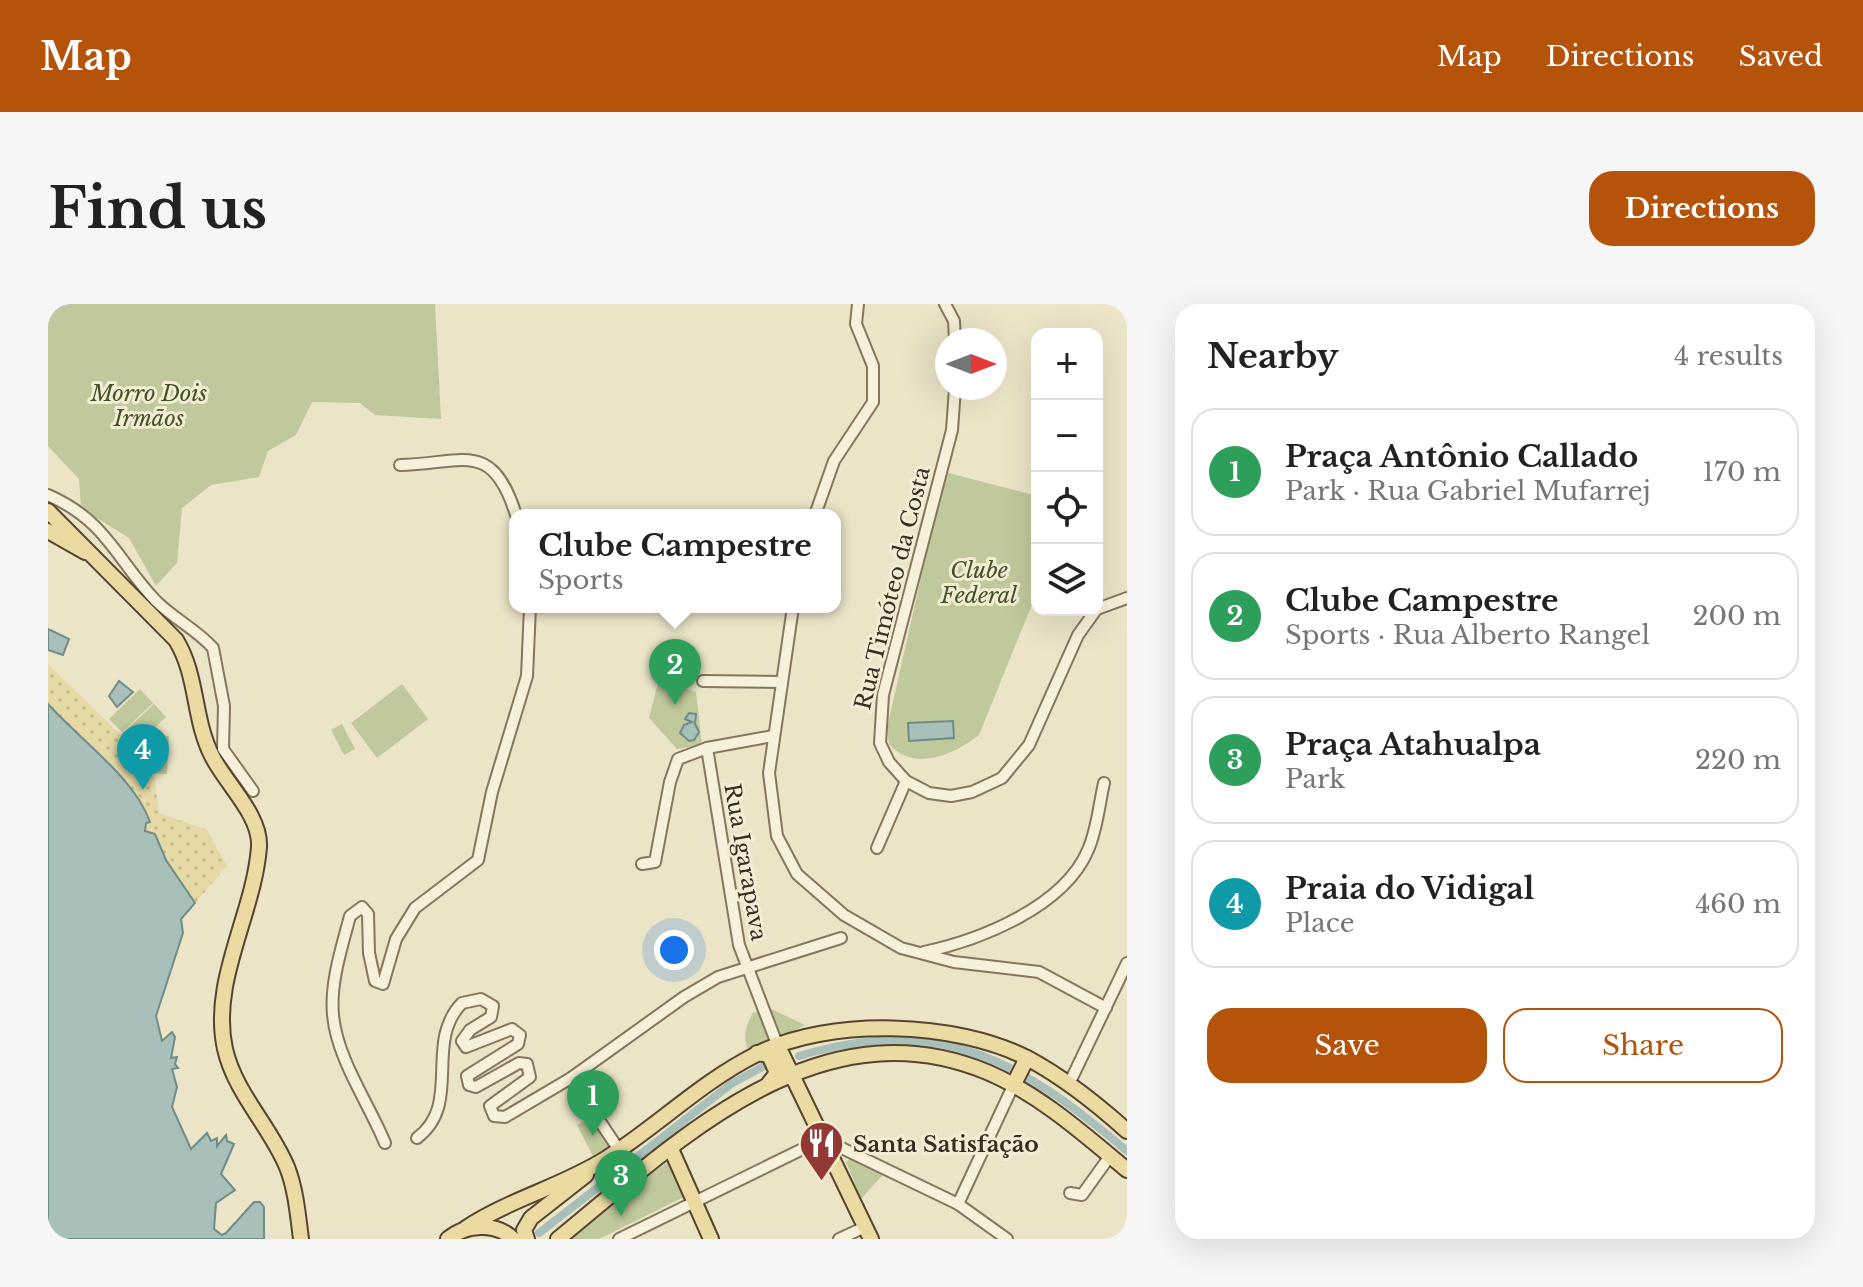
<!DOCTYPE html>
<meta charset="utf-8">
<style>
:root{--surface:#fff;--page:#f6f6f6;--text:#222;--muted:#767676;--line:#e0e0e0;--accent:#b45309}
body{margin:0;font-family:"Libre Baskerville",serif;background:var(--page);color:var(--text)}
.controls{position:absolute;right:24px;top:24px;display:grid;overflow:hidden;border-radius:16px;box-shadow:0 8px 32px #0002}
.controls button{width:72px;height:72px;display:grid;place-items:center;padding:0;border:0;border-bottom:2px solid var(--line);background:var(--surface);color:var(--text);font:40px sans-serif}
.compass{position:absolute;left:887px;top:24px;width:72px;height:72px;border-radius:50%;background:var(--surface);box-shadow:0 8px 32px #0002;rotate:90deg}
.you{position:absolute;left:626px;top:646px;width:28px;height:28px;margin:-20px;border:6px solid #fff;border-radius:50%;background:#1a73e8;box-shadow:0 0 0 12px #1a73e833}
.badge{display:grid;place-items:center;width:52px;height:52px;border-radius:50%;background:var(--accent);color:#fff;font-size:26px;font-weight:700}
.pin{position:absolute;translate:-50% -66px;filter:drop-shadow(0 2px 4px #0008)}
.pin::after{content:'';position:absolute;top:42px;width:28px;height:24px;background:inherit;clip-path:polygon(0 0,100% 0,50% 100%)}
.popup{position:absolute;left:461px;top:205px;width:332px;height:104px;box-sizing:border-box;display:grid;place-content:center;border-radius:16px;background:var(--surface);filter:drop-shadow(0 2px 6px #0005);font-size:26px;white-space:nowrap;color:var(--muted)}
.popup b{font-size:30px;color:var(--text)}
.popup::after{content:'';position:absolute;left:50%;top:100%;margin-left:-16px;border:16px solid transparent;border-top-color:var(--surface)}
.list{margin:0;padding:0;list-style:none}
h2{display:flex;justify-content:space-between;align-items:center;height:104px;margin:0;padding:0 32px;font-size:34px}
h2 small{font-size:26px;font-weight:400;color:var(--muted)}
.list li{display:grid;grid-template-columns:52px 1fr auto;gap:24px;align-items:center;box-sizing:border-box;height:128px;margin:0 16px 16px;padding:0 16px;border:2px solid var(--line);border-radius:24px}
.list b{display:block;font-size:30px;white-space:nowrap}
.list p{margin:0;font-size:26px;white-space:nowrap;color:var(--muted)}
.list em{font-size:26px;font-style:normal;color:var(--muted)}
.actions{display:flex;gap:16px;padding:24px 32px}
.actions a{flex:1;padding:18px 0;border:2px solid var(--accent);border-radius:24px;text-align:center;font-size:28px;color:var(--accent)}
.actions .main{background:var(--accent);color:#fff}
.icon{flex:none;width:44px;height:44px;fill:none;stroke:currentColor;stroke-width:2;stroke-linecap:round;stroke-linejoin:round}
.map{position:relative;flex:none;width:1079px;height:935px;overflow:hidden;border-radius:24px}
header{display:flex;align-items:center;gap:48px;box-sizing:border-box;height:112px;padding:0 40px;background:var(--accent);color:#fff}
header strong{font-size:38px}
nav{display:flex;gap:44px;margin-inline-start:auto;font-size:28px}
.intro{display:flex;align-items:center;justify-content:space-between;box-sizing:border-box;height:192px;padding:0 48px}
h1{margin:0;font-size:56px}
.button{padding:20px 36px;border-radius:24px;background:var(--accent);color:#fff;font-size:28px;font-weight:700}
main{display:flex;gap:48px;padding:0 48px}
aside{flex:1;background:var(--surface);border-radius:24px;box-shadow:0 8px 32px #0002}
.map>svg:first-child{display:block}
</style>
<header>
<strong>Map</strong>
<nav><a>Map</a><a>Directions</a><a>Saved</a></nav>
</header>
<div class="intro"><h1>Find us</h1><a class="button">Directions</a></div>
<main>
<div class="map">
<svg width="1079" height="935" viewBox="0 0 1079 935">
<defs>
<pattern id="sand-dots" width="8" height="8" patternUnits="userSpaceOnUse" patternTransform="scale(2)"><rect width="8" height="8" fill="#e5daa6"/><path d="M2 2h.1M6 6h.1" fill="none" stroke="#c5bb8f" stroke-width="1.8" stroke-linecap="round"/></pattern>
</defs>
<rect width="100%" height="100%" fill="#ebe4c7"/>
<g fill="#c0c99b">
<path d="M 0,0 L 387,0 L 393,115 L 327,111 L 312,99 L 264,98 L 248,131 L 220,147 L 211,173 L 163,181 L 134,204 L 129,259 L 108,282 L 81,234 L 33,204 L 31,175 L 0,142 Z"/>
<path d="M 897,168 L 989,192 L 989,288 L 931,431 C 907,450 866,469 841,440 L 839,424 Z"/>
<path d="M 611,375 L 648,388 L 654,441 L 629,445 L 601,414 Z"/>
<path d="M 354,380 L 380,415 L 329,454 L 303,419 Z"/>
<path d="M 92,385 L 105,399 L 74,428 L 61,415 Z"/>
<path d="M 106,400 L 118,413 L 88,442 L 75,429 Z"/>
<path d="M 294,420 L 307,445 L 296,451 L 283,426 Z"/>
<path d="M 106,431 L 121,432 L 119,470 L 104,469 Z"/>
<path d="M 721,704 L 757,721 L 701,749 C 695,733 696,724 705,709 Z"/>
<path d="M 545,812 L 561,843 L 545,852 L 529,821 Z"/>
<path d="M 803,853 L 839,866 L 813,895 L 798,858 Z"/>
<path d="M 621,857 L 636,893 L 551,935 L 520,935 L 521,930 Z"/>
</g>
<path fill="url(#sand-dots)" d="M 0,360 L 89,447 L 106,474 L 111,509 L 159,526 L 179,562 L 147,599 L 118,556 L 107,530 L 97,527 C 102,484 27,430 0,400 Z"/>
<g fill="#a8bfba" stroke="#6f8d88" stroke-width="2">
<path d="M 0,325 L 21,335 L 15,351 L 0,346 Z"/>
<path d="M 71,377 L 85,388 L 69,403 L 61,392 Z"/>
<path d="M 0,400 C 31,435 86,473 102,518 L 98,519 L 97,527 L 107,530 L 118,556 L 147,599 L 133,615 L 135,629 L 108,712 L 114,737 L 124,728 L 127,733 L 123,754 L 129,753 L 127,760 L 130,764 L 124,765 L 129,783 L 124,803 L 143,845 L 159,829 L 163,837 L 169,834 L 169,842 L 178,831 L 179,837 L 186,840 L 173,870 L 187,886 L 168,899 L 166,925 L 174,931 L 178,929 L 206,898 L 212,898 L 216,903 L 216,935 L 0,935 Z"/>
<path d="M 641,409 L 648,410 L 647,420 L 651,428 L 646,436 L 641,437 L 632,429 L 636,421 L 644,418 L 637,415 Z"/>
<path d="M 905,417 L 906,434 L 861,437 L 860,419 Z"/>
</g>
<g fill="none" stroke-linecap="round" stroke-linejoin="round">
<g stroke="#a8bfba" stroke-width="8">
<path d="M 751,752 C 893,710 972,756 1079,847"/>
<path d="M 491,929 L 683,780 L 720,760"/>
</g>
<defs>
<g id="minor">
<path d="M 897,0 L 906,17 L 907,36"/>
<path d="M 907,84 L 904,126 L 835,391 L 832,439 L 841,458 L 858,477 L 881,489 L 903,492 L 924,488 L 954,474 L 981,441 L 1030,331 L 1048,306"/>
<path d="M 352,161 C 414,160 444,134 468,211"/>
<path d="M 0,191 C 59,217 68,255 108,297 C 126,315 148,325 165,344 L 176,402 L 175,445 L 205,487"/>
<path d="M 767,211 L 786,157 L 825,98 L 825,62 L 808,20 L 810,0"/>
<path d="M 745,303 L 721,469 L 729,532 L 749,570 L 796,611 L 853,644 L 906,658 L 991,668 L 1058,704"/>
<path d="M 1049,305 L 1079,294"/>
<path d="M 655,377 L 734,378"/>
<path d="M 659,444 L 691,641 L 729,740"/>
<path d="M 829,544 L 858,477"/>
<path d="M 594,560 L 607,558 L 622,478 L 630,455 L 659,444 L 725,432"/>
<path d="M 876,648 C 932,636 1016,603 1040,546 C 1049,526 1051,501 1056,479"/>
<path d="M 523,774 L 571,846"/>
<path d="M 1021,780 L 1079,659"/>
<path d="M 369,834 C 415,800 375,739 414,699 L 433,695 L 445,702 L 443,713 L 422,726 L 414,737 L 418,743 L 464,725 L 472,731 L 470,740 L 419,772 L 421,781 L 428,783 L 471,759 L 479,760 L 482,773 L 442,802 L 446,812 L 457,813 L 523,774 L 636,693 L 670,673 L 793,634"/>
<path d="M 337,839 C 320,798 289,755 285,711 C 282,678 294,643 302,612 L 314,603 L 320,610 L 321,649 L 327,677 L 335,680 L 348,635 L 367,604 L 430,556 L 444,488 L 479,372 L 482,303"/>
<path d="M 1022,889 L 1034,891 L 1062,852"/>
<path d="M 910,900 L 965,782"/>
<path d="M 571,935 L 775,835 L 910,900 L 959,935"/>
<path d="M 791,935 L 817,923"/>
</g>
<g id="major">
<path d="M 0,207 L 128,336 C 150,372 145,415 164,452 C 177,479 213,511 211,543 C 206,610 162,677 177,745 C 187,789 222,822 239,863 C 248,886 250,912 253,935"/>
<path d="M 0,227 L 37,248"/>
<path d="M 729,740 L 823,935"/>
<path d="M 709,749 L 721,751 L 729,769 L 721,779"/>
<path d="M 965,782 L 979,754"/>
<path d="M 623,845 L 663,935"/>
<path d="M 418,924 C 462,895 515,882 559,854 C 611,821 653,778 709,750 C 781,713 909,717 981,755 C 1016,774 1049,800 1079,827"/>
<path d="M 400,935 C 418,920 448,918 465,935"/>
<path d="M 479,935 L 476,926 L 483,914 L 538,871"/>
<path d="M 510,935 C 630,837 770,698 939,768 C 991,790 1036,830 1079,866"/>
</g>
</defs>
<use href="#minor" stroke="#86765e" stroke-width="14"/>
<use href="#major" stroke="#544431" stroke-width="18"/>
<use href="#minor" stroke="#f7f0da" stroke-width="10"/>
<use href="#major" stroke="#ebdba2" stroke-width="14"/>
</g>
<defs>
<symbol id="restaurant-pin" viewBox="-11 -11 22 30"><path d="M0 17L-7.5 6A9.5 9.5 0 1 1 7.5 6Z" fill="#913932" stroke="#f3edd6"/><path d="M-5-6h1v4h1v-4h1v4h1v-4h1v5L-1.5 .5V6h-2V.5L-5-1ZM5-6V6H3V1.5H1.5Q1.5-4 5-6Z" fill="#fff"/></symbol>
</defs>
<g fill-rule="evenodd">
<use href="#restaurant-pin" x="748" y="814" width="51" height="69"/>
</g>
<g text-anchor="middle" stroke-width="6" stroke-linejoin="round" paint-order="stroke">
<g font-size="22" font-style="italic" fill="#445228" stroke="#f3edd6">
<text x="101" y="97">Morro Dois<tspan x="101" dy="25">Irmãos</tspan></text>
<text x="931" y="274">Clube<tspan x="931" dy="25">Federal</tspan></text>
</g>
<g font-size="22" fill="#372d20" stroke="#f3edd6">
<text transform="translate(844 284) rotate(-76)" y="8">Rua Timóteo da Costa</text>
<text transform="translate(698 558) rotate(80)" y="8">Rua Igarapava</text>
</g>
<g font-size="22" font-weight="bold" fill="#372d20" stroke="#f3edd6" text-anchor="start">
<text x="805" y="848">Santa Satisfação</text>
</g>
</g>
</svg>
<div class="controls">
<button>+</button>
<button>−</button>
<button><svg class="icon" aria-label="locate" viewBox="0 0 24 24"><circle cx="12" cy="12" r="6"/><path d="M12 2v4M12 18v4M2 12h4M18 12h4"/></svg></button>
<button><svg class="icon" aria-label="layers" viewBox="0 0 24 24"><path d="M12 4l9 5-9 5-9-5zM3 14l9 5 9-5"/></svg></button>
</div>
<svg class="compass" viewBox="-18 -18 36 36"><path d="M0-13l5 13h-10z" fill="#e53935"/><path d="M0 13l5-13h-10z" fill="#767676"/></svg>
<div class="you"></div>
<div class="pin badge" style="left:545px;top:832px;background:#2e9e5b">1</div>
<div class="pin badge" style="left:627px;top:401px;background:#2e9e5b">2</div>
<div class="popup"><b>Clube Campestre</b>Sports</div>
<div class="pin badge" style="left:573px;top:912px;background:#2e9e5b">3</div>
<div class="pin badge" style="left:95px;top:486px;background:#0f9aa8">4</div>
</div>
<aside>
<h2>Nearby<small>4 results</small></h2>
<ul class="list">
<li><span class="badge" style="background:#2e9e5b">1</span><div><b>Praça Antônio Callado</b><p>Park · Rua Gabriel Mufarrej</p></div><em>170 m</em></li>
<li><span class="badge" style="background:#2e9e5b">2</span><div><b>Clube Campestre</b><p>Sports · Rua Alberto Rangel</p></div><em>200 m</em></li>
<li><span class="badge" style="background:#2e9e5b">3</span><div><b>Praça Atahualpa</b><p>Park</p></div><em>220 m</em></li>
<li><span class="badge" style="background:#0f9aa8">4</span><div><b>Praia do Vidigal</b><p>Place</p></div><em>460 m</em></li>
</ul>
<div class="actions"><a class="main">Save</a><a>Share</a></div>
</aside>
</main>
